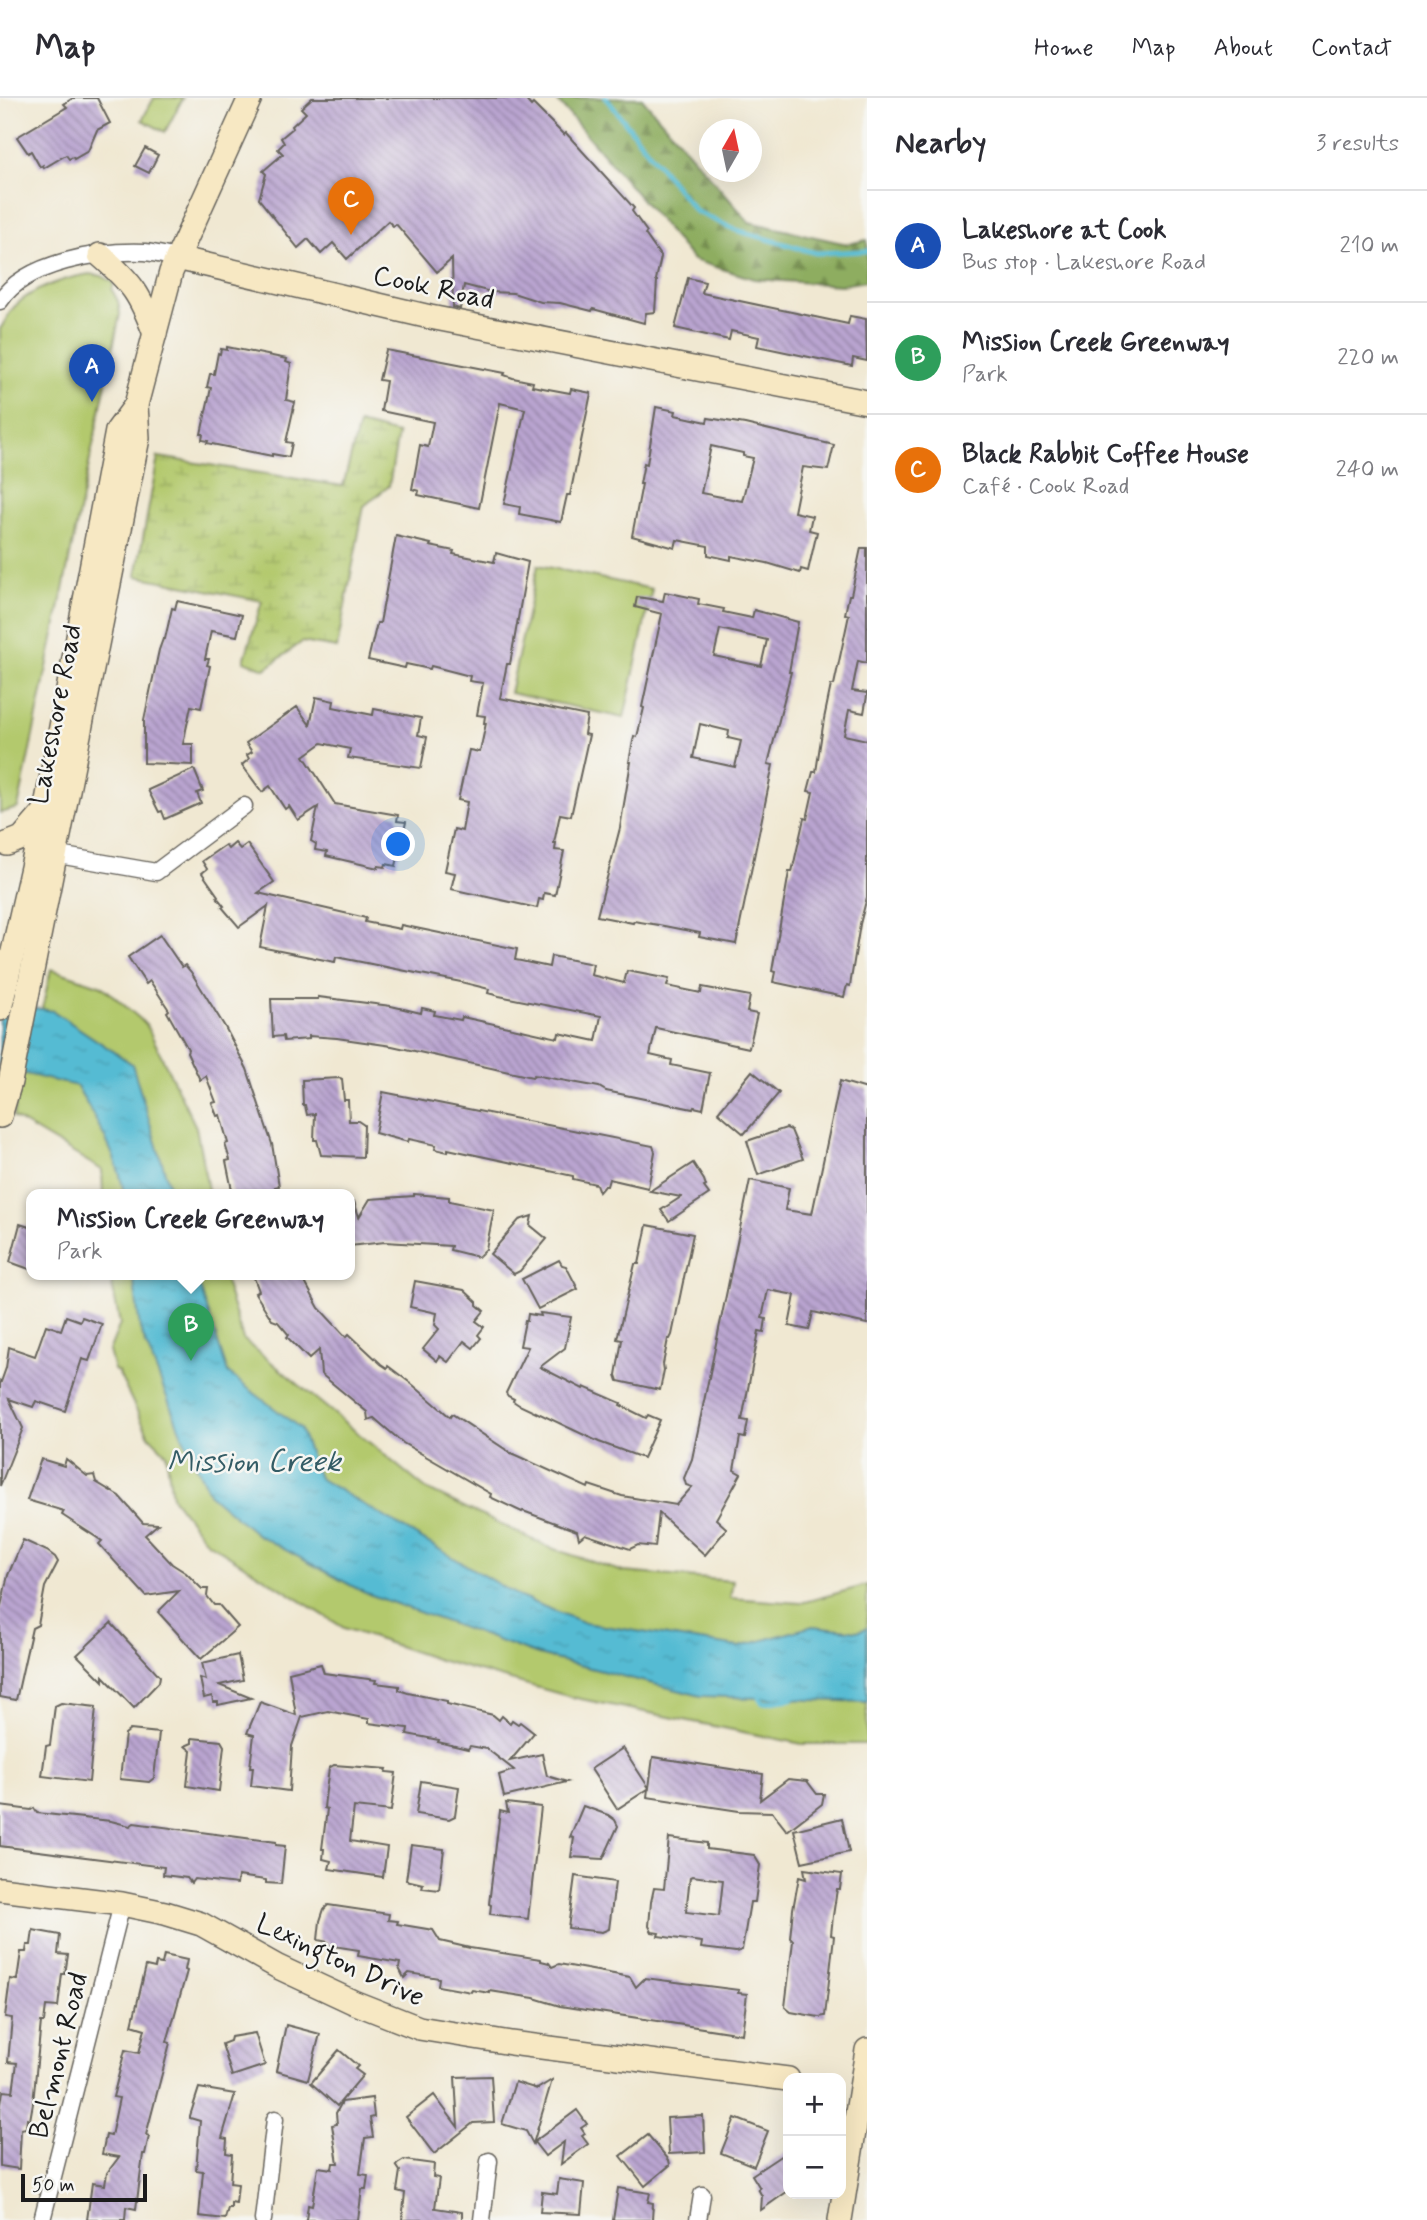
<!DOCTYPE html>
<meta charset="utf-8">
<style>
:root{--surface:#fff;--page:#f7f7f7;--text:#2b2b33;--muted:#7c7c81;--line:#e1e1e2;--accent:#d1495b}
body{margin:0;font-family:Mynerve,sans-serif;background:var(--page);color:var(--text)}
.controls{position:absolute;right:21px;bottom:21px;display:grid;overflow:hidden;border-radius:14px;box-shadow:0 7px 28px #0002}
.controls button{width:63px;height:63px;display:grid;place-items:center;padding:0;border:0;border-bottom:2px solid var(--line);background:var(--surface);color:var(--text);font:35px sans-serif}
.compass{position:absolute;left:699px;top:21px;width:63px;height:63px;border-radius:50%;background:var(--surface);box-shadow:0 7px 28px #0002;rotate:9deg}
.scale{position:absolute;left:21px;bottom:18px;width:126px;box-sizing:border-box;padding-left:7px;border:4px solid #1c1c1c;border-top:0;font-size:19px;line-height:24px;white-space:nowrap;color:#1c1c1c;-webkit-text-stroke:5px #f6f6f2;paint-order:stroke}
.you{position:absolute;left:399px;top:747px;width:24px;height:24px;margin:-18px;border:5px solid #fff;border-radius:50%;background:#1a73e8;box-shadow:0 0 0 10px #1a73e833}
.badge{display:grid;place-items:center;width:46px;height:46px;border-radius:50%;background:var(--accent);color:#fff;font-size:23px;font-weight:700}
.pin{position:absolute;translate:-50% -58px;filter:drop-shadow(0 2px 4px #0008)}
.pin::after{content:'';position:absolute;top:37px;width:24px;height:21px;background:inherit;clip-path:polygon(0 0,100% 0,50% 100%)}
.popup{position:absolute;left:26px;top:1091px;width:329px;height:91px;box-sizing:border-box;display:grid;place-content:center;border-radius:14px;background:var(--surface);filter:drop-shadow(0 2px 5px #0005);font-size:23px;white-space:nowrap;color:var(--muted)}
.popup b{font-size:26px;color:var(--text)}
.popup::after{content:'';position:absolute;left:50%;top:100%;margin-left:-14px;border:14px solid transparent;border-top-color:var(--surface)}
.list{margin:0;padding:0;list-style:none}
h2{display:flex;justify-content:space-between;align-items:center;height:91px;margin:0;padding:0 28px;font-size:30px}
h2 small{font-size:23px;font-weight:400;color:var(--muted)}
.list li{display:grid;grid-template-columns:46px 1fr auto;gap:21px;align-items:center;box-sizing:border-box;height:112px;padding:0 28px;border-top:2px solid var(--line)}
.list b{display:block;font-size:26px;white-space:nowrap}
.list p{margin:0;font-size:23px;white-space:nowrap;color:var(--muted)}
.list em{font-size:23px;font-style:normal;color:var(--muted)}
.map{position:relative;flex:none;width:867px;height:2122px;overflow:hidden}
header{display:flex;align-items:center;gap:42px;box-sizing:border-box;height:98px;padding:0 35px;background:var(--surface);border-bottom:2px solid var(--line)}
header strong{font-size:33px}
nav{display:flex;gap:38px;margin-inline-start:auto;font-size:24px}
main{display:flex}
aside{flex:1;background:var(--surface)}
.map>svg:first-child{display:block}
</style>
<header>
<strong>Map</strong>
<nav><a>Home</a><a>Map</a><a>About</a><a>Contact</a></nav>
</header>
<main>
<div class="map">
<svg width="867" height="2122" viewBox="0 0 867 2122">
<defs>
<pattern id="forest-firs" width="22" height="20" patternUnits="userSpaceOnUse" patternTransform="scale(1.75)"><rect width="22" height="20" fill="#8ead60"/><path d="M5 1l3.5 6h-7zM16 11l3.5 6h-7z" fill="#738c4e"/></pattern>
<pattern id="wetland-marsh" width="20" height="14" patternUnits="userSpaceOnUse" patternTransform="scale(1.75)"><rect width="20" height="14" fill="#b3c96d"/><path d="M1 5h8M5 5V1M11 12h8M15 12V8" fill="none" stroke="#99ac5e"/></pattern>
<pattern id="water-ripples" width="26" height="14" patternUnits="userSpaceOnUse" patternTransform="scale(1.75)"><rect width="26" height="14" fill="#55bbd3"/><path d="M2 4q2-2 4 0t4 0M15 11q2-2 4 0t4 0" fill="none" stroke="#49a0b5"/></pattern>
<pattern id="building-back-hatch" width="6" height="6" patternUnits="userSpaceOnUse" patternTransform="scale(1.75)"><rect width="6" height="6" fill="#b9a4d0"/><path d="M-1 5l2 2M0 0l6 6M5-1l2 2" fill="none" stroke="#9685a8"/></pattern>
</defs>
<rect width="100%" height="100%" fill="#f6f6f2"/>
<filter id="ink" filterUnits="userSpaceOnUse"><feTurbulence type="fractalNoise" baseFrequency=".0143" numOctaves="2"/><feDisplacementMap in="SourceGraphic" scale="14" xChannelSelector="R" yChannelSelector="G"/><feConvolveMatrix kernelMatrix="1 2 1 2 8 2 1 2 1" color-interpolation-filters="sRGB"/></filter>
<filter id="wash" filterUnits="userSpaceOnUse"><feTurbulence type="fractalNoise" baseFrequency=".00686" numOctaves="4" result="noise"/><feDisplacementMap in="SourceGraphic" scale="28" xChannelSelector="R" yChannelSelector="G"/><feGaussianBlur stdDeviation="1.57" result="paint"/><feColorMatrix in="noise" values="0 0 0 0 0 0 0 0 0 0 0 0 0 0 0 0 0 1.4 0 .05"/><feComposite in="paint" operator="in"/></filter>
<g filter="url(#wash)">
<rect width="100%" height="100%" fill="#f0e8d2"/>
<g fill="#b3c96d" stroke="#687244" stroke-width="2">
<path d="M 154,0 L 183,0 L 165,34 L 142,22 Z"/>
<path d="M 90,176 L 102,178 L 114,185 L 112,192 L 118,203 L 120,216 L 18,710 L 0,715 L 0,231 C 5,224 9,214 15,208 C 31,191 68,179 90,176 Z"/>
<path d="M 538,467 L 652,491 L 624,620 L 510,595 Z"/>
<path d="M 51,871 L 102,888 L 146,926 L 196,1029 L 209,1097 L 103,1097 L 102,1072 L 13,1019 L 24,965 L 43,907 Z"/>
<path d="M 110,1177 L 223,1177 L 243,1241 L 426,1391 L 548,1449 L 623,1474 L 733,1483 L 730,1500 L 801,1505 L 867,1487 L 867,1646 L 802,1646 L 571,1599 L 439,1562 L 344,1530 L 206,1443 L 172,1399 L 166,1355 L 149,1338 L 118,1274 L 114,1272 L 109,1253 L 120,1226 Z"/>
</g>
<path fill="url(#forest-firs)" stroke="#55643e" stroke-width="2" d="M 555,0 L 642,0 L 749,124 L 847,146 L 867,142 L 867,183 L 841,187 L 754,181 L 693,162 Z"/>
<path fill="url(#wetland-marsh)" stroke="#687244" stroke-width="2" d="M 359,326 L 398,336 L 389,388 L 364,408 L 337,550 L 302,544 L 265,571 L 244,563 L 262,503 L 136,478 L 158,359 L 343,388 Z"/>
<g fill="url(#water-ripples)" stroke="#386c78" stroke-width="2">
<path d="M 0,904 L 53,913 L 132,966 L 172,1097 L 124,1097 C 119,1058 95,1022 77,988 L 0,970 Z"/>
<path d="M 133,1177 L 196,1177 L 228,1275 L 300,1330 L 319,1380 L 520,1499 L 585,1525 L 739,1549 L 813,1528 L 858,1533 L 867,1530 L 867,1604 L 701,1598 L 538,1557 L 363,1494 L 256,1436 L 210,1397 L 182,1337 L 140,1231 Z"/>
</g>
<g fill="none" stroke-linecap="round" stroke-linejoin="round">
<g stroke="#55bbd3" stroke-width="5">
<path d="M 606,0 L 695,113 L 736,132 L 816,155 L 867,153"/>
<path d="M 757,1596 L 763,1605 L 791,1601"/>
</g>
</g>
<g id="blocks">
<g fill="url(#building-back-hatch)" fill-rule="evenodd">
<path d="M 73,0 L 97,0 L 110,25 L 97,32 L 88,53 L 74,61 L 73,59 L 69,61 L 66,57 L 44,70 L 43,67 L 40,69 L 31,53 L 28,55 L 17,39 L 67,9 L 64,6 Z"/>
<path d="M 312,0 L 524,0 L 531,8 L 533,6 L 564,37 L 566,35 L 634,110 L 632,113 L 647,134 L 645,136 L 661,159 L 656,182 L 657,183 L 655,214 L 646,215 L 644,225 L 593,211 L 592,213 L 560,205 L 541,204 L 513,195 L 491,194 L 464,187 L 460,211 L 453,209 L 452,161 L 437,174 L 396,126 L 393,128 L 388,123 L 347,161 L 333,145 L 321,156 L 308,141 L 298,150 L 259,101 L 266,76 L 263,73 L 283,56 L 278,51 L 284,45 L 281,40 L 293,30 L 292,28 L 306,15 L 301,10 Z"/>
<path d="M 145,50 L 158,57 L 149,75 L 135,68 Z"/>
<path d="M 688,180 L 705,184 L 702,195 L 848,226 L 850,218 L 866,221 L 867,263 L 853,260 L 852,268 L 757,248 L 759,239 L 731,233 L 729,242 L 675,230 Z"/>
<path d="M 227,249 L 287,261 L 286,264 L 291,266 L 286,302 L 295,304 L 286,344 L 292,345 L 289,359 L 272,356 L 272,358 L 207,345 L 208,343 L 202,342 L 203,336 L 201,336 L 211,290 L 207,289 L 210,276 L 214,276 L 218,255 L 220,256 L 221,251 L 227,252 Z"/>
<path d="M 386,252 L 505,275 L 504,277 L 513,280 L 533,284 L 532,288 L 570,295 L 571,291 L 591,295 L 570,397 L 567,397 L 561,424 L 519,416 L 520,409 L 504,406 L 525,311 L 500,305 L 479,410 L 418,397 L 419,393 L 412,391 L 417,364 L 420,347 L 428,349 L 433,324 L 381,313 L 386,283 L 379,282 Z"/>
<path d="M 656,309 L 676,313 L 675,317 L 707,324 L 708,320 L 745,326 L 834,347 L 828,372 L 803,369 L 794,414 L 812,418 L 809,432 L 817,434 L 808,473 L 801,471 L 800,475 L 767,465 L 731,458 L 731,462 L 708,457 L 708,448 L 677,442 L 675,450 L 632,438 L 642,386 L 640,386 L 644,365 L 647,366 ZM 711,348 L 743,355 L 743,358 L 753,360 L 742,403 L 701,395 Z"/>
<path d="M 396,438 L 431,446 L 430,448 L 454,453 L 453,456 L 494,464 L 496,455 L 528,464 L 510,566 L 507,566 L 500,600 L 587,618 L 584,636 L 589,637 L 571,718 L 560,716 L 554,745 L 556,745 L 555,752 L 564,753 L 555,797 L 544,795 L 543,802 L 539,801 L 537,810 L 451,791 L 455,775 L 445,773 L 454,731 L 462,733 L 467,704 L 458,702 L 469,652 L 480,654 L 486,625 L 484,625 L 485,618 L 477,617 L 483,585 L 469,583 L 470,578 L 431,568 L 430,571 L 406,566 L 405,570 L 368,562 L 377,525 L 380,525 Z"/>
<path d="M 861,450 L 867,450 L 867,565 L 858,563 L 852,593 L 867,595 L 867,598 L 864,615 L 849,612 L 844,637 L 867,642 L 867,799 L 860,826 L 850,888 L 847,887 L 844,899 L 773,884 L 775,874 L 772,873 L 789,774 L 792,774 L 804,720 L 807,721 L 813,694 L 808,693 L 813,674 L 816,674 L 824,621 L 831,587 L 834,587 L 849,517 L 845,516 L 849,497 L 851,497 Z"/>
<path d="M 665,494 L 699,501 L 698,506 L 724,511 L 723,514 L 752,520 L 754,512 L 798,524 L 789,574 L 791,574 L 768,666 L 773,667 L 736,846 L 699,839 L 700,835 L 659,827 L 634,823 L 633,825 L 597,818 L 620,730 L 631,664 L 629,664 L 634,638 L 637,639 L 644,610 L 642,609 L 662,516 L 635,509 L 637,499 L 663,503 ZM 720,531 L 767,542 L 761,568 L 714,558 ZM 700,626 L 729,633 L 728,640 L 741,643 L 735,669 L 693,660 Z"/>
<path d="M 177,503 L 242,517 L 237,538 L 211,533 L 205,561 L 209,561 L 207,567 L 210,568 L 201,610 L 191,608 L 183,646 L 193,646 L 193,667 L 144,665 L 144,622 L 159,552 L 163,541 L 165,541 L 172,510 L 175,511 Z"/>
<path d="M 316,599 L 334,603 L 333,609 L 373,617 L 374,611 L 421,620 L 418,637 L 427,639 L 421,670 L 348,660 L 350,651 L 322,645 L 304,658 L 335,706 L 398,717 L 397,723 L 406,724 L 396,768 L 386,766 L 385,769 L 378,768 L 378,770 L 326,758 L 327,754 L 315,752 L 316,746 L 311,743 L 318,709 L 298,722 L 289,708 L 285,711 L 270,688 L 262,694 L 242,667 L 249,661 L 247,657 L 252,654 L 246,645 L 297,609 L 310,627 Z"/>
<path d="M 194,671 L 203,693 L 197,695 L 201,705 L 165,721 L 162,713 L 159,714 L 148,692 Z"/>
<path d="M 235,745 L 240,751 L 247,746 L 274,784 L 258,795 L 366,820 L 365,824 L 400,831 L 401,827 L 517,851 L 515,862 L 521,863 L 549,869 L 551,858 L 593,866 L 591,877 L 624,885 L 627,873 L 669,881 L 667,888 L 701,895 L 702,889 L 750,898 L 747,914 L 757,916 L 749,950 L 656,930 L 650,957 L 672,962 L 671,967 L 710,975 L 703,1011 L 694,1009 L 693,1011 L 606,993 L 599,989 L 534,977 L 532,979 L 392,948 L 337,940 L 309,938 L 309,941 L 284,943 L 283,938 L 273,939 L 271,901 L 318,901 L 318,899 L 391,908 L 421,915 L 422,910 L 435,913 L 434,917 L 461,922 L 462,919 L 558,940 L 559,935 L 596,943 L 601,918 L 499,898 L 488,895 L 489,891 L 461,884 L 336,859 L 335,864 L 260,849 L 268,808 L 239,829 L 222,809 L 224,808 L 217,799 L 218,798 L 202,775 L 207,771 L 202,763 L 225,747 L 228,751 Z"/>
<path d="M 160,837 L 182,869 L 185,867 L 191,874 L 225,929 L 247,971 L 272,1046 L 279,1088 L 275,1089 L 277,1097 L 233,1097 L 226,1063 L 230,1062 L 225,1046 L 228,1045 L 220,1017 L 217,1018 L 212,1005 L 216,1004 L 206,978 L 200,982 L 187,954 L 188,951 L 167,914 L 169,912 L 150,883 L 146,886 L 128,859 Z"/>
<path d="M 752,973 L 779,995 L 744,1036 L 718,1014 Z"/>
<path d="M 340,980 L 342,981 L 344,1002 L 348,1002 L 349,1023 L 358,1023 L 364,1027 L 363,1059 L 321,1057 L 317,1042 L 314,1042 L 315,1016 L 307,1017 L 305,1007 L 303,1007 L 302,982 Z"/>
<path d="M 840,983 L 867,991 L 867,1226 L 813,1214 L 809,1232 L 789,1228 L 795,1197 L 768,1192 L 762,1220 L 766,1221 L 764,1234 L 759,1233 L 742,1322 L 748,1323 L 745,1340 L 740,1339 L 734,1372 L 741,1376 L 716,1421 L 726,1430 L 725,1433 L 705,1457 L 659,1415 L 655,1449 L 638,1447 L 630,1451 L 585,1436 L 579,1441 L 577,1433 L 523,1413 L 522,1414 L 490,1399 L 491,1396 L 403,1345 L 374,1320 L 368,1322 L 367,1314 L 321,1276 L 319,1252 L 309,1261 L 287,1239 L 289,1237 L 278,1224 L 272,1222 L 255,1195 L 259,1193 L 253,1177 L 301,1177 L 319,1210 L 346,1239 L 349,1236 L 381,1266 L 387,1270 L 388,1268 L 413,1287 L 450,1319 L 452,1316 L 511,1355 L 588,1390 L 589,1387 L 622,1398 L 676,1407 L 692,1389 L 686,1387 L 684,1380 L 692,1361 L 750,1082 L 789,1090 L 785,1112 L 812,1116 Z"/>
<path d="M 383,994 L 653,1048 L 655,1054 L 648,1090 L 609,1081 L 607,1088 L 604,1088 L 599,1094 L 596,1086 L 573,1081 L 573,1078 L 448,1051 L 448,1054 L 435,1051 L 436,1047 L 409,1041 L 408,1044 L 375,1035 Z"/>
<path d="M 786,1030 L 791,1032 L 803,1061 L 758,1077 L 747,1043 Z"/>
<path d="M 693,1065 L 704,1082 L 706,1088 L 704,1089 L 709,1096 L 669,1123 L 661,1112 L 681,1099 L 650,1093 Z"/>
<path d="M 414,1096 L 449,1099 L 449,1103 L 494,1112 L 486,1151 L 478,1159 L 450,1152 L 451,1148 L 385,1144 L 350,1148 L 350,1103 L 354,1103 L 359,1119 L 370,1101 L 414,1098 Z"/>
<path d="M 532,1118 L 530,1127 L 547,1141 L 520,1173 L 514,1176 L 490,1156 L 519,1122 Z"/>
<path d="M 20,1126 L 32,1130 L 32,1172 L 10,1164 Z"/>
<path d="M 647,1127 L 693,1136 L 672,1237 L 670,1241 L 668,1241 L 663,1266 L 664,1272 L 660,1292 L 618,1283 L 616,1277 L 622,1242 L 617,1241 L 635,1166 L 639,1166 Z"/>
<path d="M 559,1162 L 562,1167 L 566,1168 L 578,1191 L 538,1211 L 522,1181 Z"/>
<path d="M 415,1183 L 464,1192 L 477,1204 L 477,1207 L 484,1213 L 476,1223 L 484,1229 L 478,1237 L 481,1240 L 473,1250 L 464,1243 L 448,1264 L 440,1258 L 437,1263 L 423,1251 L 439,1231 L 435,1227 L 437,1215 L 410,1209 Z"/>
<path d="M 540,1215 L 571,1219 L 565,1250 L 540,1269 L 583,1291 L 584,1289 L 621,1305 L 620,1307 L 646,1320 L 648,1317 L 660,1322 L 643,1360 L 599,1344 L 536,1314 L 536,1315 L 519,1307 L 513,1303 L 514,1301 L 508,1298 L 506,1295 L 528,1249 L 520,1248 L 525,1223 L 527,1223 L 528,1216 L 541,1218 Z"/>
<path d="M 66,1218 L 80,1223 L 82,1219 L 102,1226 L 89,1263 L 82,1261 L 65,1313 L 36,1303 L 33,1309 L 9,1301 L 23,1330 L 0,1388 L 0,1283 L 1,1284 L 6,1270 L 9,1249 L 35,1258 L 46,1227 L 61,1232 Z"/>
<path d="M 41,1361 L 64,1368 L 66,1361 L 87,1378 L 94,1377 L 96,1384 L 119,1398 L 143,1425 L 158,1426 L 145,1437 L 172,1466 L 186,1475 L 202,1491 L 208,1491 L 207,1498 L 214,1507 L 219,1507 L 238,1529 L 201,1561 L 158,1514 L 179,1493 L 146,1498 L 99,1446 L 102,1443 L 62,1417 L 64,1413 L 27,1402 Z"/>
<path d="M 23,1442 L 47,1453 L 55,1459 L 58,1464 L 45,1489 L 38,1527 L 32,1530 L 16,1602 L 0,1599 L 0,1512 L 8,1477 Z"/>
<path d="M 111,1525 L 160,1578 L 159,1584 L 134,1610 L 103,1578 L 103,1583 L 77,1557 Z"/>
<path d="M 238,1557 L 243,1582 L 219,1587 L 251,1600 L 218,1607 L 218,1604 L 213,1604 L 212,1598 L 204,1600 L 200,1580 L 206,1582 L 202,1565 Z"/>
<path d="M 321,1566 L 324,1575 L 376,1582 L 375,1585 L 399,1588 L 399,1592 L 408,1595 L 447,1603 L 447,1606 L 493,1617 L 499,1622 L 502,1618 L 510,1625 L 512,1622 L 518,1626 L 520,1624 L 534,1635 L 510,1663 L 542,1656 L 547,1678 L 567,1684 L 504,1699 L 499,1677 L 514,1672 L 487,1651 L 470,1648 L 468,1651 L 438,1644 L 439,1642 L 407,1636 L 408,1630 L 369,1625 L 369,1621 L 328,1613 L 302,1619 L 292,1648 L 289,1693 L 251,1688 L 253,1669 L 250,1669 L 254,1637 L 247,1635 L 260,1604 L 296,1617 L 289,1574 Z"/>
<path d="M 61,1605 L 96,1609 L 89,1684 L 42,1678 L 46,1648 L 50,1647 L 55,1608 Z"/>
<path d="M 130,1632 L 159,1635 L 154,1680 L 149,1684 L 120,1681 L 125,1636 Z"/>
<path d="M 192,1640 L 221,1643 L 224,1648 L 219,1693 L 187,1688 L 191,1653 L 185,1648 L 192,1645 Z"/>
<path d="M 623,1650 L 649,1690 L 653,1659 L 763,1676 L 760,1702 L 788,1681 L 807,1683 L 817,1696 L 824,1696 L 822,1706 L 787,1733 L 772,1714 L 739,1713 L 647,1699 L 648,1691 L 617,1711 L 591,1671 Z"/>
<path d="M 334,1667 L 387,1671 L 386,1674 L 396,1675 L 391,1713 L 354,1709 L 350,1743 L 387,1749 L 383,1779 L 329,1771 L 331,1763 L 323,1761 L 324,1751 L 322,1751 L 327,1711 L 324,1710 L 325,1700 L 329,1670 Z"/>
<path d="M 421,1683 L 459,1689 L 455,1718 L 449,1721 L 416,1716 Z"/>
<path d="M 506,1705 L 541,1709 L 528,1821 L 490,1816 L 491,1807 L 489,1806 L 500,1713 L 508,1715 Z"/>
<path d="M 0,1708 L 31,1712 L 34,1710 L 37,1715 L 111,1723 L 130,1728 L 134,1725 L 276,1744 L 276,1747 L 285,1748 L 281,1786 L 266,1785 L 266,1782 L 238,1778 L 237,1786 L 194,1781 L 191,1785 L 187,1780 L 163,1777 L 164,1769 L 0,1748 Z"/>
<path d="M 583,1708 L 608,1717 L 615,1722 L 618,1728 L 603,1761 L 571,1759 L 574,1740 L 570,1739 Z"/>
<path d="M 842,1720 L 849,1754 L 802,1764 L 794,1732 Z"/>
<path d="M 669,1740 L 707,1745 L 707,1751 L 754,1757 L 760,1767 L 755,1804 L 750,1804 L 742,1852 L 736,1854 L 701,1850 L 702,1844 L 658,1838 L 659,1835 L 652,1834 L 649,1828 L 651,1804 L 654,1790 L 664,1791 ZM 692,1778 L 723,1782 L 719,1818 L 686,1814 L 690,1779 Z"/>
<path d="M 411,1747 L 444,1751 L 439,1792 L 422,1790 L 423,1786 L 406,1782 Z"/>
<path d="M 804,1771 L 842,1776 L 840,1791 L 837,1791 L 833,1818 L 831,1837 L 834,1838 L 825,1918 L 819,1919 L 791,1914 L 785,1909 L 793,1843 L 790,1840 L 793,1811 L 799,1779 L 806,1781 Z"/>
<path d="M 575,1778 L 615,1784 L 609,1831 L 602,1834 L 568,1830 Z"/>
<path d="M 328,1807 L 389,1816 L 388,1822 L 398,1823 L 397,1826 L 433,1832 L 440,1843 L 470,1850 L 541,1861 L 541,1863 L 549,1865 L 552,1869 L 559,1866 L 630,1879 L 636,1889 L 645,1880 L 739,1892 L 738,1895 L 747,1896 L 742,1936 L 560,1908 L 534,1900 L 490,1893 L 490,1895 L 472,1892 L 471,1894 L 438,1888 L 439,1880 L 409,1875 L 404,1880 L 399,1870 L 400,1865 L 358,1858 L 359,1852 L 327,1847 L 328,1844 L 318,1842 L 320,1823 L 324,1811 Z"/>
<path d="M 33,1832 L 60,1837 L 58,1856 L 68,1857 L 65,1876 L 62,1876 L 58,1909 L 46,1908 L 44,1924 L 41,1924 L 33,2005 L 30,2022 L 27,2021 L 26,2030 L 21,2031 L 19,2071 L 0,2068 L 0,2012 L 3,1993 L 13,1994 L 17,1965 L 8,1964 L 12,1920 L 5,1919 L 10,1881 L 17,1882 L 21,1854 L 26,1854 L 27,1847 L 31,1847 Z"/>
<path d="M 164,1857 L 187,1862 L 185,1872 L 187,1873 L 167,1944 L 170,1945 L 146,2037 L 149,2038 L 145,2056 L 143,2056 L 136,2111 L 126,2109 L 125,2122 L 87,2122 L 92,2085 L 105,2087 L 107,2075 L 119,2059 L 102,2056 L 106,2037 L 111,2038 L 119,2000 L 113,1999 L 125,1952 L 139,1955 L 145,1931 L 132,1927 L 146,1868 L 155,1870 L 156,1865 L 162,1866 Z"/>
<path d="M 286,1927 L 320,1936 L 308,1982 L 276,1973 Z"/>
<path d="M 255,1935 L 265,1967 L 232,1978 L 222,1946 L 230,1943 L 231,1939 Z"/>
<path d="M 339,1952 L 358,1968 L 355,1971 L 363,1977 L 337,2008 L 311,1985 Z"/>
<path d="M 491,1978 L 494,2024 L 473,2025 L 434,2056 L 406,2019 L 434,1997 L 458,2029 L 455,1979 Z"/>
<path d="M 552,1982 L 533,2046 L 526,2033 L 502,2026 L 515,1984 L 537,1991 Z"/>
<path d="M 199,1990 L 235,1996 L 222,2040 L 227,2041 L 226,2055 L 232,2056 L 230,2085 L 238,2086 L 236,2105 L 231,2104 L 231,2110 L 228,2110 L 225,2121 L 199,2118 L 203,2073 L 196,2072 L 200,2023 L 190,2020 L 190,2018 Z"/>
<path d="M 372,2000 L 374,2019 L 370,2020 L 373,2039 L 365,2040 L 360,2076 L 368,2077 L 366,2091 L 362,2091 L 358,2122 L 306,2122 L 308,2107 L 312,2108 L 318,2069 L 332,2071 L 333,2065 L 338,2065 L 332,2027 L 337,2026 L 336,2015 L 342,2004 Z"/>
<path d="M 577,2012 L 587,2026 L 581,2030 L 585,2036 L 582,2038 L 588,2046 L 561,2066 L 564,2044 L 545,2058 L 534,2044 Z"/>
<path d="M 703,2018 L 705,2054 L 669,2056 L 667,2020 Z"/>
<path d="M 735,2020 L 768,2033 L 754,2068 L 721,2055 Z"/>
<path d="M 648,2037 L 669,2062 L 670,2067 L 645,2088 L 621,2058 Z"/>
<path d="M 788,2053 L 788,2093 L 761,2112 L 762,2098 L 758,2091 L 760,2090 L 752,2077 Z"/>
<path d="M 404,2062 L 434,2066 L 433,2079 L 439,2080 L 435,2110 L 462,2114 L 462,2122 L 402,2122 L 405,2095 L 397,2093 L 400,2073 L 396,2067 Z"/>
<path d="M 559,2081 L 584,2085 L 581,2116 L 540,2114 L 542,2094 L 557,2096 Z"/>
<path d="M 618,2090 L 650,2095 L 648,2104 L 653,2105 L 652,2122 L 613,2122 Z"/>
</g>
</g>
</g>
<g filter="url(#ink)">
<use href="#blocks" fill-opacity="0" stroke="#66635c" stroke-width="2"/>
<g fill="none" stroke-linecap="round" stroke-linejoin="round">
<defs>
<g id="street">
<path d="M 0,203 C 25,164 102,152 145,154 C 155,155 167,158 177,160"/>
<path d="M 47,755 L 156,774 L 244,708"/>
<path d="M 42,2122 L 122,1806"/>
<path d="M 263,2122 L 275,2021"/>
<path d="M 482,2122 L 489,2063"/>
<path d="M 698,2122 L 702,2097"/>
</g>
<g id="secondary">
<path d="M 100,157 C 132,185 140,196 155,236"/>
<path d="M 177,160 L 430,219 L 867,304"/>
<path d="M 7,746 L 22,740 L 41,718"/>
<path d="M 0,911 L 47,703 L 117,333 L 136,307"/>
<path d="M 0,1018 L 10,984 L 138,340 L 136,307 L 171,174 L 250,0"/>
<path d="M 0,1791 L 122,1806 L 165,1815 L 201,1826 L 278,1869 L 353,1904 L 419,1930 L 511,1945 L 788,1981"/>
<path d="M 840,2122 L 867,1952"/>
</g>
</defs>
<use href="#street" stroke="#66635c" stroke-width="19"/>
<use href="#secondary" stroke="#66635c" stroke-width="26"/>
<use href="#street" stroke="#fff" stroke-width="16"/>
<use href="#secondary" stroke="#f7e8c3" stroke-width="23"/>
</g>
</g>
<g text-anchor="middle" stroke-width="5" stroke-linejoin="round" paint-order="stroke">
<g font-size="28" fill="#1c1c1c" stroke="#f6f6f2">
<text transform="translate(434 188) rotate(12)" y="10">Cook Road</text>
<text transform="translate(54 616) rotate(-79)" y="10">Lakeshore Road</text>
<text transform="translate(341 1861) rotate(25)" y="10">Lexington Drive</text>
<text transform="translate(57 1957) rotate(-76)" y="10">Belmont Road</text>
</g>
<g font-size="30" font-style="italic" fill="#335c65" stroke="#f6f6f2">
<text x="254" y="1373">Mission Creek</text>
</g>
</g>
</svg>
<div class="controls">
<button>+</button>
<button>−</button>
</div>
<svg class="compass" viewBox="-18 -18 36 36"><path d="M0-13l5 13h-10z" fill="#e53935"/><path d="M0 13l5-13h-10z" fill="#7c7c81"/></svg>
<div class="scale">50 m</div>
<div class="you"></div>
<div class="pin badge" style="left:92px;top:304px;background:#1a4fb4">A</div>
<div class="pin badge" style="left:191px;top:1263px;background:#2e9e5b">B</div>
<div class="popup"><b>Mission Creek Greenway</b>Park</div>
<div class="pin badge" style="left:351px;top:137px;background:#e8710a">C</div>
</div>
<aside>
<h2>Nearby<small>3 results</small></h2>
<ul class="list">
<li><span class="badge" style="background:#1a4fb4">A</span><div><b>Lakeshore at Cook</b><p>Bus stop · Lakeshore Road</p></div><em>210 m</em></li>
<li><span class="badge" style="background:#2e9e5b">B</span><div><b>Mission Creek Greenway</b><p>Park</p></div><em>220 m</em></li>
<li><span class="badge" style="background:#e8710a">C</span><div><b>Black Rabbit Coffee House</b><p>Café · Cook Road</p></div><em>240 m</em></li>
</ul>
</aside>
</main>
